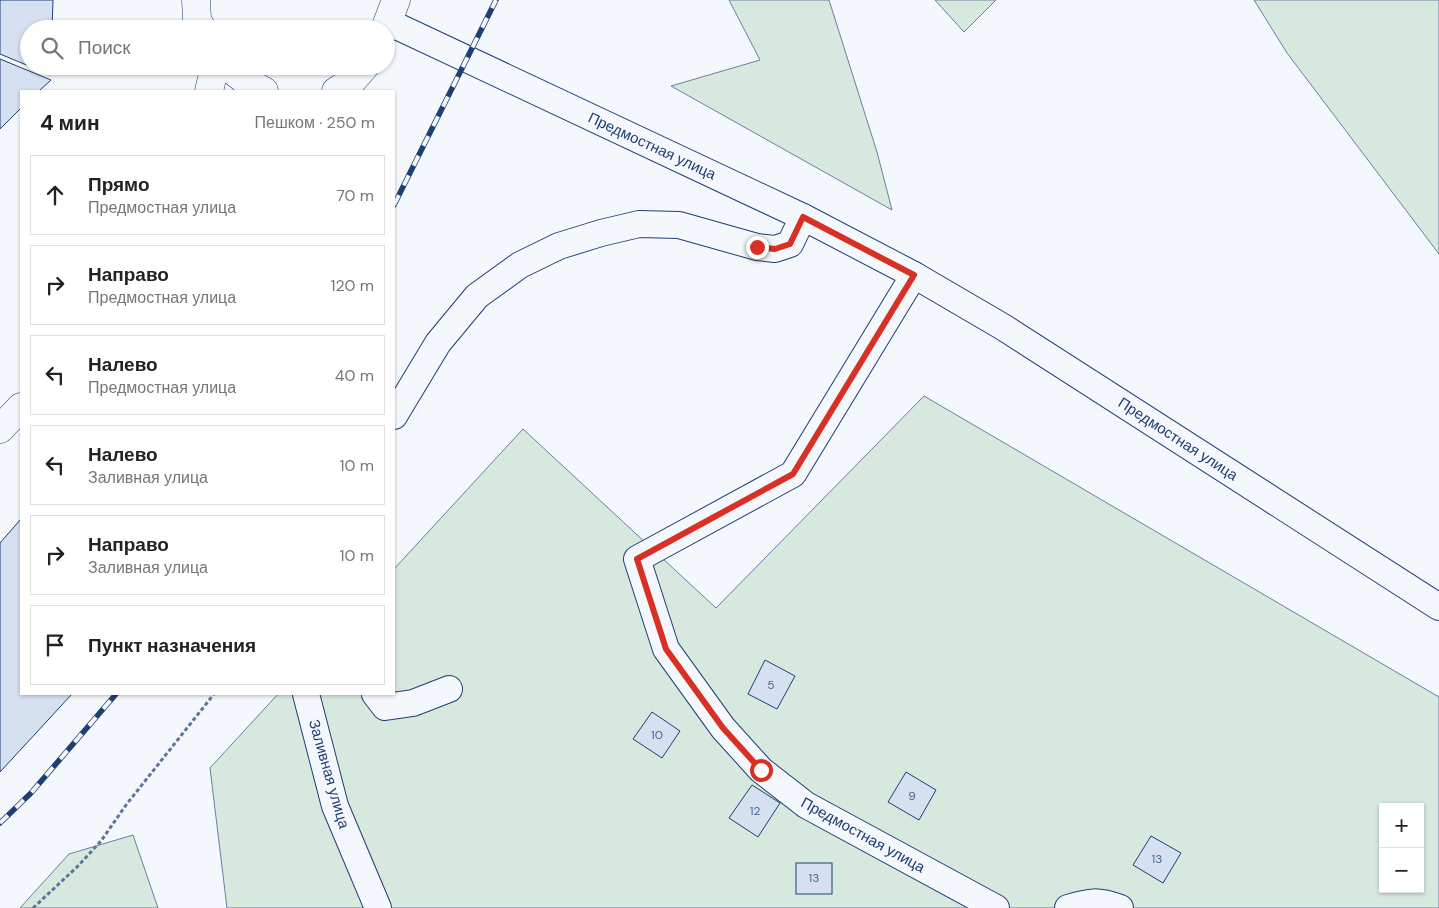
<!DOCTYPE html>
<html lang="ru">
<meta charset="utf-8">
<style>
:root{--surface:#fff;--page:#f6f6f6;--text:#222;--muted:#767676;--line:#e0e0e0}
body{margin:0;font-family:"DM Sans",sans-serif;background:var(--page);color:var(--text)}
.controls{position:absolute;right:15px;bottom:15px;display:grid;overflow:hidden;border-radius:0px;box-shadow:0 1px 4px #0004}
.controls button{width:45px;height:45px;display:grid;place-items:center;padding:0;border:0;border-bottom:1px solid var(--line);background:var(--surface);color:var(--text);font:25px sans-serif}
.stop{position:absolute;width:15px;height:15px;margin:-11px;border:4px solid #d93025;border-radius:50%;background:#fff}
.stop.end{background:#d93025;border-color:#fff;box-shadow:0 1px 5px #0008}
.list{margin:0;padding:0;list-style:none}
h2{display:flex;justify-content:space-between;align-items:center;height:65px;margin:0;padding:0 20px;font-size:21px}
h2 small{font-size:16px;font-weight:400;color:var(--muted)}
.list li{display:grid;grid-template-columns:32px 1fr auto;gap:15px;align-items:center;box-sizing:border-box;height:80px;margin:0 10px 10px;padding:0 10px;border:1px solid var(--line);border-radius:0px}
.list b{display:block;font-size:19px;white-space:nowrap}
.list p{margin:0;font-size:16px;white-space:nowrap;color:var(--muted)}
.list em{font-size:16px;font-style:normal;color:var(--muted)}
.icon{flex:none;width:28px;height:28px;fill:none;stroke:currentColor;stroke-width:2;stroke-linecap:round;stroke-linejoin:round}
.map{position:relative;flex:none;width:1439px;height:908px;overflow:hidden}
.search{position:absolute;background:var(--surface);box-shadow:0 1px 4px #0004;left:20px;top:20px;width:375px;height:55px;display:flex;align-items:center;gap:12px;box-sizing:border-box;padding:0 18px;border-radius:28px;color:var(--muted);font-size:19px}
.panel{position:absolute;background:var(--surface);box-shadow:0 1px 4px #0004;left:20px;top:90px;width:375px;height:605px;border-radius:0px}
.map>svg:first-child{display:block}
</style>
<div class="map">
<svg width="1439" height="908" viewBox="0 0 1439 908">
<rect width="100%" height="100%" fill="#f4f7fb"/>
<g fill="#d7e8df" stroke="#687fa3" fill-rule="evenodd">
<path d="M 729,0 L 829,0 L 877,152 L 892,210 L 671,86 L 760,60 Z"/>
<path d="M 935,0 L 996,0 L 964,32 Z"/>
<path d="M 1254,0 L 1439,0 L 1439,254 L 1287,53 Z"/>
<path d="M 924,396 L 1439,697 L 1439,908 L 227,908 L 210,768 L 278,694 L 394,694 L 394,569 L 523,429 L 716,608 ZM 1383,807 L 1420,807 L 1420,889 L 1383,889 Z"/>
<path d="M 133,835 L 158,908 L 20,908 L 69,854 Z"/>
</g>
<g fill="#d5e0f0" stroke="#1d3f73">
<path d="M 0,0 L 53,0 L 52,29 L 29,29 L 29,66 L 0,54 Z"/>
<path d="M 0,59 L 51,80 L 39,91 L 21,91 L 21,108 L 0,129 Z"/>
<path d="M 30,66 L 51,66 L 50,75 Z"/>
<path d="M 21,519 L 21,694 L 72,694 L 0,772 L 0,543 Z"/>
<path d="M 765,660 L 795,676 L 777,709 L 748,694 Z"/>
<path d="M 652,712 L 680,731 L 662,758 L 633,739 Z"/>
<path d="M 906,772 L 936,790 L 919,820 L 888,802 Z"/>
<path d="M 752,785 L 780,803 L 758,837 L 729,818 Z"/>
<path d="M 1151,836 L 1181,853 L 1163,883 L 1133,865 Z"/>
<rect x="796" y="863" width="36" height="31"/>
</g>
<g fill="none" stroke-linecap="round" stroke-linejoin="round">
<defs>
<g id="minor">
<path d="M 388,22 L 803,217 L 914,275 L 1003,327 L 1439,607"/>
<path d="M 914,275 L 793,474 L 637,559 L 666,649 L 723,728 L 761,770 L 806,805 L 996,908"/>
<path d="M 394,416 L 438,343 L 477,296 L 520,265 L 559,246 L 601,233 L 639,224 L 679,225 L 757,247 L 775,249 L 790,244 L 803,217"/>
<path d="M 306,694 L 335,806 L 378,908"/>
<path d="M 375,694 L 385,707 L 413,703 L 449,689"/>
<path d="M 1068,908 C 1090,901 1098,900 1120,908"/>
</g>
<g id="major">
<path d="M 196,0 L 197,19 L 202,29"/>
<path d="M 385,29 L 396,0"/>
<path d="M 227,66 L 246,81 L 264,91"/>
<path d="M 209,91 L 215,66"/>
<path d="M 336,91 L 352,81 L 365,66"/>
<path d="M 0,429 L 21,407"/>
</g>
</defs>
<use href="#minor" stroke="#1d3f73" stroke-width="28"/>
<use href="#major" stroke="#1d3f73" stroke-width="29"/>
<path stroke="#5e769c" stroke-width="3" stroke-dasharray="4 2.5" stroke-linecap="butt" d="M 33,908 L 77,867 L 101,841 L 126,805 L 214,694"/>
<use href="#minor" stroke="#f4f7fb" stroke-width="26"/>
<use href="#major" stroke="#f4f7fb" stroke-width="28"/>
<defs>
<g id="rail">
<path d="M 394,205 L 496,0"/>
<path d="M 0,823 L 31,793 L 116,694"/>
</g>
</defs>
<use href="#rail" stroke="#1d3f73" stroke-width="5.5"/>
<use href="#rail" stroke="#f4f7fb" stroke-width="4" stroke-dasharray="11" stroke-linecap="butt"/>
</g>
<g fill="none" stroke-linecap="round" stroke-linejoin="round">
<path stroke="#d93025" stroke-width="6" d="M 757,247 L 775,249 L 790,244 L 803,217 L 914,275 L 793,474 L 637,559 L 666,649 L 723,728 L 761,770"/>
</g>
<g text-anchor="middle" stroke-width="4" stroke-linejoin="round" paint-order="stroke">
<g font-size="12" fill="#4b6792">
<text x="771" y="689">5</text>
<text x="657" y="739">10</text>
<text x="912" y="800">9</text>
<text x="755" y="815">12</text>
<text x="1157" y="863">13</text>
<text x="814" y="882">13</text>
</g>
<g font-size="15" fill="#1d3f73" stroke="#f4f7fb">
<text transform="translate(652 146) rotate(25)" y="5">Предмостная улица</text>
<text transform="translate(1178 439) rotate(33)" y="5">Предмостная улица</text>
<text transform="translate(329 774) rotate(74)" y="5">Заливная улица</text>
<text transform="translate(863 835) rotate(29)" y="5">Предмостная улица</text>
</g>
</g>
</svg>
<div class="controls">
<button>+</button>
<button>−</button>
</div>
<div class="stop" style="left:761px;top:770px"></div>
<div class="stop end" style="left:757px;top:247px"></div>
<div class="search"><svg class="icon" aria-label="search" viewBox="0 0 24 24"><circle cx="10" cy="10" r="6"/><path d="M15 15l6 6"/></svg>Поиск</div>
<section class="panel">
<h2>4 мин<small>Пешком · 250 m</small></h2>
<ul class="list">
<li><svg class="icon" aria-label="ahead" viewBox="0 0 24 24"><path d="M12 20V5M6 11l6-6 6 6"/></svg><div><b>Прямо</b><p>Предмостная улица</p></div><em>70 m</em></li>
<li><svg class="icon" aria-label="right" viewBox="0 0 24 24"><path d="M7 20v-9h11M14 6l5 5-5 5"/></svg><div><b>Направо</b><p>Предмостная улица</p></div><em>120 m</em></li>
<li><svg class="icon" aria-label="left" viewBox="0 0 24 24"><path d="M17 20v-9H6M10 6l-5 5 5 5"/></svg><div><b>Налево</b><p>Предмостная улица</p></div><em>40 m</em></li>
<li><svg class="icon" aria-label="left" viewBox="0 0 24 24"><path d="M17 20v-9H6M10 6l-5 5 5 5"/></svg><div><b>Налево</b><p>Заливная улица</p></div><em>10 m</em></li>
<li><svg class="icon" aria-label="right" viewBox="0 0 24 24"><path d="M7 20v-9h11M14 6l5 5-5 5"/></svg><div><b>Направо</b><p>Заливная улица</p></div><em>10 m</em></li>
<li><svg class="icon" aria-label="arrive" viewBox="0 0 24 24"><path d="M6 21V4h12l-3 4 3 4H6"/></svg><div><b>Пункт назначения</b></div></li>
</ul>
</section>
</div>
